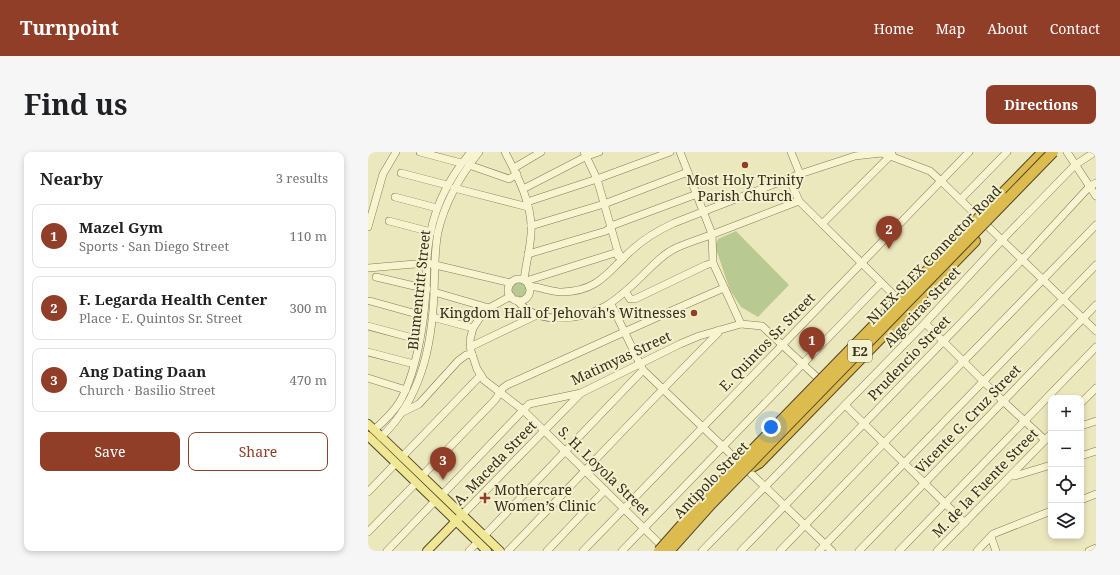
<!DOCTYPE html>
<meta charset="utf-8">
<style>
:root{--surface:#fff;--page:#f6f6f6;--text:#202124;--muted:#757577;--line:#e0e0e0;--accent:#913e29}
body{margin:0;font-family:"Noto Serif",serif;background:var(--page);color:var(--text)}
.controls{position:absolute;right:12px;bottom:12px;display:grid;overflow:hidden;border-radius:8px;box-shadow:0 2px 6px #0003}
.controls button{width:36px;height:36px;display:grid;place-items:center;padding:0;border:0;border-bottom:1px solid var(--line);background:var(--surface);color:var(--text);font:20px sans-serif}
.you{position:absolute;left:403px;top:275px;width:14px;height:14px;margin:-10px;border:3px solid #fff;border-radius:50%;background:#1a73e8;box-shadow:0 0 0 6px #1a73e833}
.badge{display:grid;place-items:center;width:26px;height:26px;border-radius:50%;background:var(--accent);color:#fff;font-size:13px;font-weight:700}
.pin{position:absolute;translate:-50% -33px;filter:drop-shadow(0 1px 2px #0008)}
.pin::after{content:'';position:absolute;top:21px;width:14px;height:12px;background:inherit;clip-path:polygon(0 0,100% 0,50% 100%)}
.list{margin:0;padding:0;list-style:none}
h2{display:flex;justify-content:space-between;align-items:center;height:52px;margin:0;padding:0 16px;font-size:17px}
h2 small{font-size:13px;font-weight:400;color:var(--muted)}
.list li{display:grid;grid-template-columns:26px 1fr auto;gap:12px;align-items:center;box-sizing:border-box;height:64px;margin:0 8px 8px;padding:0 8px;border:1px solid var(--line);border-radius:8px}
.list b{display:block;font-size:15px;white-space:nowrap}
.list p{margin:0;font-size:13px;white-space:nowrap;color:var(--muted)}
.list em{font-size:13px;font-style:normal;color:var(--muted)}
.actions{display:flex;gap:8px;padding:12px 16px}
.actions a{flex:1;padding:9px 0;border:1px solid var(--accent);border-radius:8px;text-align:center;font-size:14px;color:var(--accent)}
.actions .main{background:var(--accent);color:#fff}
.icon{flex:none;width:22px;height:22px;fill:none;stroke:currentColor;stroke-width:2;stroke-linecap:round;stroke-linejoin:round}
.map{position:relative;flex:none;width:728px;height:399px;overflow:hidden;border-radius:8px}
header{display:flex;align-items:center;gap:24px;box-sizing:border-box;height:56px;padding:0 20px;background:var(--accent);color:#fff}
header strong{font-size:19px}
nav{display:flex;gap:22px;margin-inline-start:auto;font-size:14px}
.intro{display:flex;align-items:center;justify-content:space-between;box-sizing:border-box;height:96px;padding:0 24px}
h1{margin:0;font-size:28px}
.button{padding:10px 18px;border-radius:8px;background:var(--accent);color:#fff;font-size:14px;font-weight:700}
main{display:flex;gap:24px;padding:0 24px}
aside{flex:1;background:var(--surface);border-radius:8px;box-shadow:0 2px 6px #0003}
.map>svg:first-child{display:block}
</style>
<header>
<strong>Turnpoint</strong>
<nav><a>Home</a><a>Map</a><a>About</a><a>Contact</a></nav>
</header>
<div class="intro"><h1>Find us</h1><a class="button">Directions</a></div>
<main>
<aside>
<h2>Nearby<small>3 results</small></h2>
<ul class="list">
<li><span class="badge">1</span><div><b>Mazel Gym</b><p>Sports · San Diego Street</p></div><em>110 m</em></li>
<li><span class="badge">2</span><div><b>F. Legarda Health Center</b><p>Place · E. Quintos Sr. Street</p></div><em>300 m</em></li>
<li><span class="badge">3</span><div><b>Ang Dating Daan</b><p>Church · Basilio Street</p></div><em>470 m</em></li>
</ul>
<div class="actions"><a class="main">Save</a><a>Share</a></div>
</aside>
<div class="map">
<svg width="728" height="399" viewBox="0 0 728 399">
<rect width="100%" height="100%" fill="#ece8be"/>
<g fill="#b8ca92">
<path d="M 368,79 L 421,133 L 390,165 L 373,155 L 362,138 L 347,94 L 350,87 Z"/>
<circle cx="151" cy="138" r="8"/>
</g>
<g fill="none" stroke-linecap="round" stroke-linejoin="round">
<defs>
<g id="minor">
<path d="M 52,0 L 93,11"/>
<path d="M 137,0 C 150,25 165,53 163,82 C 162,97 158,112 156,128"/>
<path d="M 216,0 L 229,27 L 250,100 L 255,107"/>
<path d="M 312,0 L 344,82 L 345,111 L 373,172 L 394,174 L 455,231"/>
<path d="M 423,0 L 432,22"/>
<path d="M 699,0 L 728,44"/>
<path d="M 101,13 L 141,27 L 149,22"/>
<path d="M 146,16 L 173,0"/>
<path d="M 33,21 L 79,33"/>
<path d="M 421,26 L 431,49 L 533,150"/>
<path d="M 86,36 L 160,55"/>
<path d="M 155,37 L 219,4 L 231,0"/>
<path d="M 27,45 L 69,56"/>
<path d="M 593,47 L 639,0"/>
<path d="M 159,50 L 229,27 L 302,0"/>
<path d="M 21,69 L 63,80"/>
<path d="M 454,72 L 524,2"/>
<path d="M 163,74 L 236,52 L 320,20"/>
<path d="M 0,75 L 15,22 L 28,0"/>
<path d="M 160,102 L 238,79 L 242,76 L 243,74 L 329,42"/>
<path d="M 0,116 L 59,111 L 143,131"/>
<path d="M 8,125 L 59,137"/>
<circle cx="151" cy="138" r="11"/>
<path d="M 158,129 L 250,100 L 250,104"/>
<path d="M 161,134 C 173,135 183,140 194,140 C 232,139 240,119 265,97 C 277,86 291,78 306,71 L 432,22 L 487,4 L 513,1 L 522,4 L 562,19 L 573,29 L 728,179"/>
<path d="M 66,140 L 121,156"/>
<path d="M 258,140 L 262,147 L 267,147 L 338,113 L 345,111"/>
<path d="M 143,144 L 121,156 L 113,164 L 105,176 L 102,188 L 103,199 L 109,217 L 116,228 L 155,258 L 297,397"/>
<path d="M 149,148 C 158,160 171,165 186,166 C 228,168 250,148 278,120 C 287,111 297,101 308,96 C 321,90 335,86 348,81 C 376,70 403,60 431,49"/>
<path d="M 2,149 L 56,164"/>
<path d="M 243,152 L 272,212 L 275,218 L 464,399"/>
<path d="M 64,165 L 105,176"/>
<path d="M 557,171 L 635,249 L 677,288"/>
<path d="M 0,174 L 52,188"/>
<path d="M 102,195 L 169,163"/>
<path d="M 0,200 L 46,212"/>
<path d="M 0,226 L 38,238"/>
<path d="M 713,251 L 728,236"/>
<path d="M 477,253 L 597,371"/>
<path d="M 35,260 L 51,252 L 90,209 L 98,203 L 104,202"/>
<path d="M 713,274 L 728,269"/>
<path d="M 6,278 C 15,270 24,262 31,251 C 48,223 56,172 58,139 C 59,125 58,110 60,96 C 64,60 79,28 103,0"/>
<path d="M 13,285 C 53,247 64,194 66,141 C 67,120 66,100 70,80 C 77,49 92,24 111,0"/>
<path d="M 713,304 L 728,299"/>
<path d="M 34,305 L 113,223"/>
<path d="M 644,322 L 647,324 L 683,313"/>
<path d="M 54,324 L 127,248 L 135,236 L 139,233 C 211,201 283,167 356,136"/>
<path d="M 0,340 L 28,311"/>
<path d="M 74,343 L 161,252 L 213,241 L 312,192 L 331,184 L 373,172"/>
<path d="M 713,348 L 728,342"/>
<path d="M 94,363 L 213,241"/>
<path d="M 0,380 L 48,331"/>
<path d="M 116,384 L 275,218"/>
<path d="M 623,385 L 628,399"/>
<path d="M 19,399 L 67,349"/>
<path d="M 101,399 L 110,390"/>
<path d="M 140,399 C 210,327 279,252 350,181 L 351,178"/>
<path d="M 179,399 L 237,338"/>
<path d="M 215,399 L 601,0"/>
<path d="M 254,399 L 513,131"/>
<path d="M 334,399 L 557,171 L 634,88 L 707,13 L 727,0"/>
<path d="M 373,399 L 651,111 L 722,34 L 728,31"/>
<path d="M 412,399 L 516,291 L 728,73"/>
<path d="M 451,399 L 728,113"/>
<path d="M 491,399 L 728,153"/>
<path d="M 531,399 L 728,195"/>
<path d="M 569,399 L 683,282"/>
<path d="M 609,399 L 625,382 L 683,359"/>
<path d="M 721,399 L 728,396"/>
</g>
<g id="major">
<path d="M 0,272 L 132,399"/>
<path d="M 0,284 L 119,399"/>
<path d="M 59,399 L 91,366"/>
</g>
<g id="highway">
<path d="M 633,43 L 675,0"/>
<path d="M 376,313 L 384,315 L 391,311 L 607,89"/>
</g>
</defs>
<use href="#minor" stroke="#847857" stroke-width="8"/>
<use href="#major" stroke="#51452c" stroke-width="10"/>
<use href="#highway" stroke="#51452c" stroke-width="12"/>
<use href="#minor" stroke="#f8f4d0" stroke-width="7"/>
<use href="#major" stroke="#f0e795" stroke-width="8"/>
<use href="#highway" stroke="#dcbb4f" stroke-width="10"/>
<defs>
<g id="highway-bridge">
<path d="M 291,399 L 337,347 L 633,43"/>
<path d="M 301,399 L 343,352 L 685,0"/>
</g>
</defs>
<use href="#highway-bridge" stroke="#51452c" stroke-width="12" stroke-linecap="butt"/>
<use href="#highway-bridge" stroke="#dcbb4f" stroke-width="10"/>
</g>
<g fill="#913e29" stroke="#f4f1cd" stroke-width="1.5">
<circle cx="377" cy="13" r="4"/>
<circle cx="326" cy="161" r="4"/>
<path d="M115 340h4v4h4v4h-4v4h-4v-4h-4v-4h4z"/>
</g>
<g text-anchor="middle" stroke-width="4" stroke-linejoin="round" paint-order="stroke">
<rect fill="#f4f1cd" stroke="#6e6751" stroke-width="1" x="480" y="188" width="24" height="22" rx="3"/>
<g font-size="13" font-weight="bold" fill="#342c1c">
<text x="492" y="204">E2</text>
</g>
<g font-size="14" fill="#342c1c" stroke="#f4f1cd">
<text x="377" y="33">Most Holy Trinity<tspan x="377" dy="16">Parish Church</tspan></text>
<text x="318" y="166" text-anchor="end">Kingdom Hall of Jehovah's Witnesses</text>
<text x="126" y="343" text-anchor="start">Mothercare<tspan x="126" dy="16">Women’s Clinic</tspan></text>
</g>
<g font-size="14" fill="#342c1c" stroke="#f4f1cd">
<text transform="translate(566 103) rotate(-46)" y="5">NLEX-SLEX Connector Road</text>
<text transform="translate(51 138) rotate(-84)" y="5">Blumentritt Street</text>
<text transform="translate(554 155) rotate(-47)" y="5">Algeciras Street</text>
<text transform="translate(399 190) rotate(-46)" y="5">E. Quintos Sr. Street</text>
<text transform="translate(253 206) rotate(-25)" y="5">Matimyas Street</text>
<text transform="translate(541 206) rotate(-46)" y="5">Prudencio Street</text>
<text transform="translate(600 267) rotate(-46)" y="5">Vicente G. Cruz Street</text>
<text transform="translate(127 311) rotate(-46)" y="5">A. Maceda Street</text>
<text transform="translate(236 319) rotate(44)" y="5">S. H. Loyola Street</text>
<text transform="translate(343 328) rotate(-46)" y="5">Antipolo Street</text>
<text transform="translate(617 331) rotate(-46)" y="5">M. de la Fuente Street</text>
</g>
</g>
</svg>
<div class="controls">
<button>+</button>
<button>−</button>
<button><svg class="icon" aria-label="locate" viewBox="0 0 24 24"><circle cx="12" cy="12" r="6"/><path d="M12 2v4M12 18v4M2 12h4M18 12h4"/></svg></button>
<button><svg class="icon" aria-label="layers" viewBox="0 0 24 24"><path d="M12 4l9 5-9 5-9-5zM3 14l9 5 9-5"/></svg></button>
</div>
<div class="you"></div>
<div class="pin badge" style="left:444px;top:208px">1</div>
<div class="pin badge" style="left:521px;top:97px">2</div>
<div class="pin badge" style="left:75px;top:328px">3</div>
</div>
</main>
